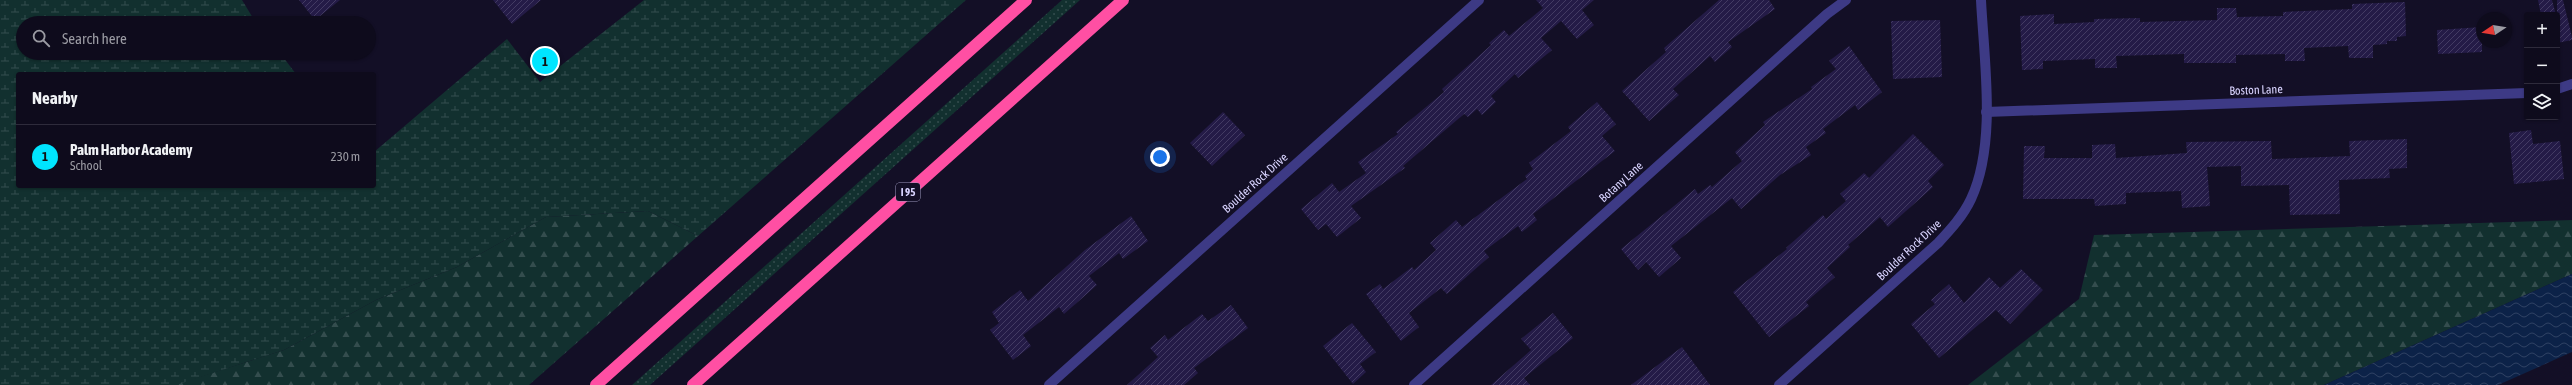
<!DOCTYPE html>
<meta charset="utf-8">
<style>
:root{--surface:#0e0b1c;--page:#1c1929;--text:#f1f3f6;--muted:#9b9ba3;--line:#2e2b3b;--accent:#00e5ff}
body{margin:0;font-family:"Asap Condensed",sans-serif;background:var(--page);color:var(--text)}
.controls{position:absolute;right:12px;top:12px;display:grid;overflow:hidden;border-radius:4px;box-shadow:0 1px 3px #0004}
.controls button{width:36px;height:36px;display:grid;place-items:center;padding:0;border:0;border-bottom:1px solid var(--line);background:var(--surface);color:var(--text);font:20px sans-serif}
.compass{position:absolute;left:2476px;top:12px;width:36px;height:36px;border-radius:50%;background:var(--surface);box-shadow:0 1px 3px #0004;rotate:258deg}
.you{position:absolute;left:1160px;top:157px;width:14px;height:14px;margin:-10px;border:3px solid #fff;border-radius:50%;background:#1a73e8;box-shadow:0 0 0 6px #1a73e833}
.badge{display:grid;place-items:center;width:26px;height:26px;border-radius:50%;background:var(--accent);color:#111;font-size:13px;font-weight:700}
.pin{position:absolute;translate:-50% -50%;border:2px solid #fff;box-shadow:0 1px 4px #0006}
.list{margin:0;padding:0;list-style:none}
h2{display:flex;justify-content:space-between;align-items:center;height:52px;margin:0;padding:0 16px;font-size:17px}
h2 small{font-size:13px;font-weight:400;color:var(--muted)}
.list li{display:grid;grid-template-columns:26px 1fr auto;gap:12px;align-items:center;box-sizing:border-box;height:64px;padding:0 16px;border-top:1px solid var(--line)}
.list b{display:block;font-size:15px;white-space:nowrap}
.list p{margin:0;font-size:13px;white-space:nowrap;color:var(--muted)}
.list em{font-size:13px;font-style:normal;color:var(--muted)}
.icon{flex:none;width:22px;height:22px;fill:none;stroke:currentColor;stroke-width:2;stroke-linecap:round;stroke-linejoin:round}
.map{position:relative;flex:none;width:2572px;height:385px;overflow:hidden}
.search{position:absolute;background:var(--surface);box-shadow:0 1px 3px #0004;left:16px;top:16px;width:360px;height:44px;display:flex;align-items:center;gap:10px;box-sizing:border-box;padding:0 14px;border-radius:22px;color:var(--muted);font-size:15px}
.panel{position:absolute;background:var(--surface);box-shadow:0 1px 3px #0004;left:16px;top:72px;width:360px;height:116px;border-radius:4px}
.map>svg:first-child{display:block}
</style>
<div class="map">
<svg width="2572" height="385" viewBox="0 0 2572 385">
<defs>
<pattern id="grass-dots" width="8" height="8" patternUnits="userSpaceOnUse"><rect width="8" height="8" fill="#12302f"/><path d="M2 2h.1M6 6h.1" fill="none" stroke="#344d4e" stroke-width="1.8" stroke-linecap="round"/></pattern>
<pattern id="forest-firs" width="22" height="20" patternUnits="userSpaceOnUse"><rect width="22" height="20" fill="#12302f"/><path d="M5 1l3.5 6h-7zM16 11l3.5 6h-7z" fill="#344d4e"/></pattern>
<pattern id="wetland-marsh" width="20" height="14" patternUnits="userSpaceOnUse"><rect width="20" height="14" fill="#12302f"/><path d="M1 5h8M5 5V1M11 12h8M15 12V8" fill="none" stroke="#344d4e"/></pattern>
<pattern id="water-waves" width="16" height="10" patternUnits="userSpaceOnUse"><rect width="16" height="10" fill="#0c2248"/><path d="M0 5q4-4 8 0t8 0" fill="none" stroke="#2f4163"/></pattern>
<pattern id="building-hatch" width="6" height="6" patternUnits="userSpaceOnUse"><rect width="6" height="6" fill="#241b47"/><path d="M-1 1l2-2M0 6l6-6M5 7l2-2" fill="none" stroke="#433b63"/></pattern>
</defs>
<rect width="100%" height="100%" fill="#130f26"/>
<path fill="url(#grass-dots)" d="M 1062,0 L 1080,0 L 650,385 L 632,385 Z"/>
<g fill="url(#forest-firs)">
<path d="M 648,211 L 698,236 L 529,385 L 174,385 L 284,350 L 376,300 L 457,267 L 546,217 Z"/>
<path d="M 2572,220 L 2572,274 L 2324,385 L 1968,385 L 2079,299 L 2094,235 Z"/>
</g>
<path fill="url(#wetland-marsh)" d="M 0,0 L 242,0 L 256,23 L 23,23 L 23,53 L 280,53 L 296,74 L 18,74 L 18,186 L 374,186 L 374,152 L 507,39 L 540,82 L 644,0 L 966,0 L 698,236 L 648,211 L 546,217 L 457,267 L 376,300 L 284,350 L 176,385 L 0,385 Z"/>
<path fill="url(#water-waves)" d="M 2572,274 L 2572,352 L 2498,385 L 2324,385 Z"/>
<g fill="url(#building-hatch)">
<path d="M 299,0 L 340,0 L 315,20 Z"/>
<path d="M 493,0 L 541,0 L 512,24 Z"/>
<path d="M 1536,0 L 1594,0 L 1582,10 L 1594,25 L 1577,39 L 1561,21 L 1541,38 L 1552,50 L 1518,78 L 1515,74 L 1491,96 L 1496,102 L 1482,115 L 1477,109 L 1468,117 L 1464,114 L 1403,166 L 1405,168 L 1351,206 L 1361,218 L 1337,237 L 1326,224 L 1318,230 L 1301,209 L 1332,183 L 1339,192 L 1366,173 L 1358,162 L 1398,134 L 1396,132 L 1444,92 L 1442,89 L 1491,45 L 1489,43 L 1504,30 L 1509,36 L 1543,8 Z"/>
<path d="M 1719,0 L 1769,0 L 1775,9 L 1728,42 L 1732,47 L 1715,62 L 1710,56 L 1673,89 L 1679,95 L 1649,121 L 1622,91 L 1666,52 L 1664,48 Z"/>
<path d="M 2538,0 L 2552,0 L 2556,15 L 2541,15 Z"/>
<path d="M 2557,0 L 2563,0 L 2572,37 L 2572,40 L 2557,43 Z"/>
<path d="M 2405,2 L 2406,36 L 2397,37 L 2397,41 L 2387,41 L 2387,44 L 2373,45 L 2373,58 L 2349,58 L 2348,46 L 2304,48 L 2305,61 L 2285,61 L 2285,54 L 2236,55 L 2236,63 L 2184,63 L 2184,54 L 2116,56 L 2117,68 L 2095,68 L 2095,59 L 2043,61 L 2043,69 L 2022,70 L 2020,16 L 2054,14 L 2054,24 L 2094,22 L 2094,19 L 2140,18 L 2140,22 L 2217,20 L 2217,8 L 2236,8 L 2237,17 L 2283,16 L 2283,12 L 2352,9 L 2352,4 Z"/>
<path d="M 1940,20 L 1942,77 L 1893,79 L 1891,21 Z"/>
<path d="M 2482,27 L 2482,52 L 2438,54 L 2437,30 Z"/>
<path d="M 1849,46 L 1882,92 L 1858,110 L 1855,105 L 1823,129 L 1826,133 L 1806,147 L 1811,155 L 1780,175 L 1741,209 L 1732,198 L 1671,246 L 1681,258 L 1659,277 L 1646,262 L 1638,270 L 1621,249 L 1695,189 L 1698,194 L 1710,185 L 1712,187 L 1742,161 L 1735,152 L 1765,125 L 1763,122 L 1812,89 L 1811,87 L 1836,69 L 1829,61 Z"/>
<path d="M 1597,102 L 1616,124 L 1602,136 L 1615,151 L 1533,214 L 1537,220 L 1522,232 L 1518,226 L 1484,251 L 1489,257 L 1447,294 L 1441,288 L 1409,313 L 1419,327 L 1401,341 L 1366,294 L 1380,284 L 1383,289 L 1412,267 L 1414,270 L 1436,250 L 1430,243 L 1456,220 L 1462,227 L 1527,179 L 1525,176 L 1533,169 L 1529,163 L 1571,131 L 1568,127 Z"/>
<path d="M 1223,112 L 1245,135 L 1212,166 L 1190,143 Z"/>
<path d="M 2531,130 L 2533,144 L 2560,141 L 2564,179 L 2514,184 L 2509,133 Z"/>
<path d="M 1913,134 L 1944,165 L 1928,181 L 1933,187 L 1888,227 L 1880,217 L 1848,245 L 1850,247 L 1827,268 L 1835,277 L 1806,302 L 1809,306 L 1769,337 L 1733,292 L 1787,249 L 1786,248 L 1823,215 L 1826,219 L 1846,201 L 1840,194 L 1864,173 L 1869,178 Z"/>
<path d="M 2407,139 L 2407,168 L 2389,169 L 2390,178 L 2339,180 L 2340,214 L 2290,215 L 2289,185 L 2241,186 L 2241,166 L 2207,167 L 2210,206 L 2182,208 L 2181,191 L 2126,193 L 2126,204 L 2095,206 L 2094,199 L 2023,199 L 2024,146 L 2045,146 L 2044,158 L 2092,158 L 2092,145 L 2115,144 L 2116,158 L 2187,153 L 2186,142 L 2271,141 L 2272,159 L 2350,156 L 2349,141 Z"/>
<path d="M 1131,216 L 1148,241 L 1123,259 L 1119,253 L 1089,276 L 1097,285 L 1064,314 L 1059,307 L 1023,335 L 1031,346 L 1013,360 L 990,330 L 999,323 L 992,312 L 1020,290 L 1028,301 L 1085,250 Z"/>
<path d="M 2021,269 L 2043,290 L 2010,324 L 1996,310 L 1939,358 L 1911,324 L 1935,304 L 1931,300 L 1949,284 L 1964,303 L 1989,277 L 2000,288 Z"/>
<path d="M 1231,305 L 1248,328 L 1194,368 L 1198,373 L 1184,385 L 1127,385 L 1158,357 L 1150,348 L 1165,335 L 1168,340 L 1202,314 L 1208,321 Z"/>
<path d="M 1553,313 L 1573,338 L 1524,378 L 1530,385 L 1491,385 L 1531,350 L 1521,339 Z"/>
<path d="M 1352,323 L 1376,352 L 1360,364 L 1366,372 L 1353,384 L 1323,346 Z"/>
<path d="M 1682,347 L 1710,385 L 1631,385 Z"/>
</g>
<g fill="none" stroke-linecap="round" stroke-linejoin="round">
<g stroke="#3d3a85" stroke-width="10">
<path d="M 2557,89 L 2572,84"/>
<path d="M 1986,112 L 2527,93"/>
<path d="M 1049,385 L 1479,0"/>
<path d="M 1414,385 L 1827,14 L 1846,0"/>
<path d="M 1779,385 L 1938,243 C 1951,229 1963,216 1971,199 C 1997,143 1984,61 1981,0"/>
</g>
<g stroke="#ff4fa3" stroke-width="12">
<path d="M 596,385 L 1026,0"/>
<path d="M 693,385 L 1123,0"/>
</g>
</g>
<g text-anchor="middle" stroke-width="3.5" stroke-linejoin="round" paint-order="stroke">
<rect fill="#130f26" stroke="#9e99be" stroke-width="1" x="896" y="183" width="24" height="18" rx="3"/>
<g font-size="11" font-weight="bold" fill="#d9d4ff">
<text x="908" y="196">I 95</text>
</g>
<g font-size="12" fill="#d9d4ff" stroke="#130f26">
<text transform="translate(2256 90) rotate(-2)" y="4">Boston Lane</text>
<text transform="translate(1621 182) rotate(-42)" y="4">Botany Lane</text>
<text transform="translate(1255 183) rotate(-42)" y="4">Boulder Rock Drive</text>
<text transform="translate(1909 250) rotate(-43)" y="4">Boulder Rock Drive</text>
</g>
</g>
</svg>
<div class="controls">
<button>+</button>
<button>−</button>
<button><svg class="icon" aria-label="layers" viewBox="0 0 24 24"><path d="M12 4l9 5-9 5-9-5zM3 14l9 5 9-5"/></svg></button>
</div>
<svg class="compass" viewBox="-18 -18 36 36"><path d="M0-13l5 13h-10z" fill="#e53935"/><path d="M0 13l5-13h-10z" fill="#9b9ba3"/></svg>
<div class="you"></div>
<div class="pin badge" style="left:545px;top:61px">1</div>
<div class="search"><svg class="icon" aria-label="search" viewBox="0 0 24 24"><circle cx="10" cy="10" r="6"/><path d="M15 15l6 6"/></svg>Search here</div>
<section class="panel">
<h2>Nearby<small></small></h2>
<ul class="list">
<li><span class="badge">1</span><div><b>Palm Harbor Academy</b><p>School</p></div><em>230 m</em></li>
</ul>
</section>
</div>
